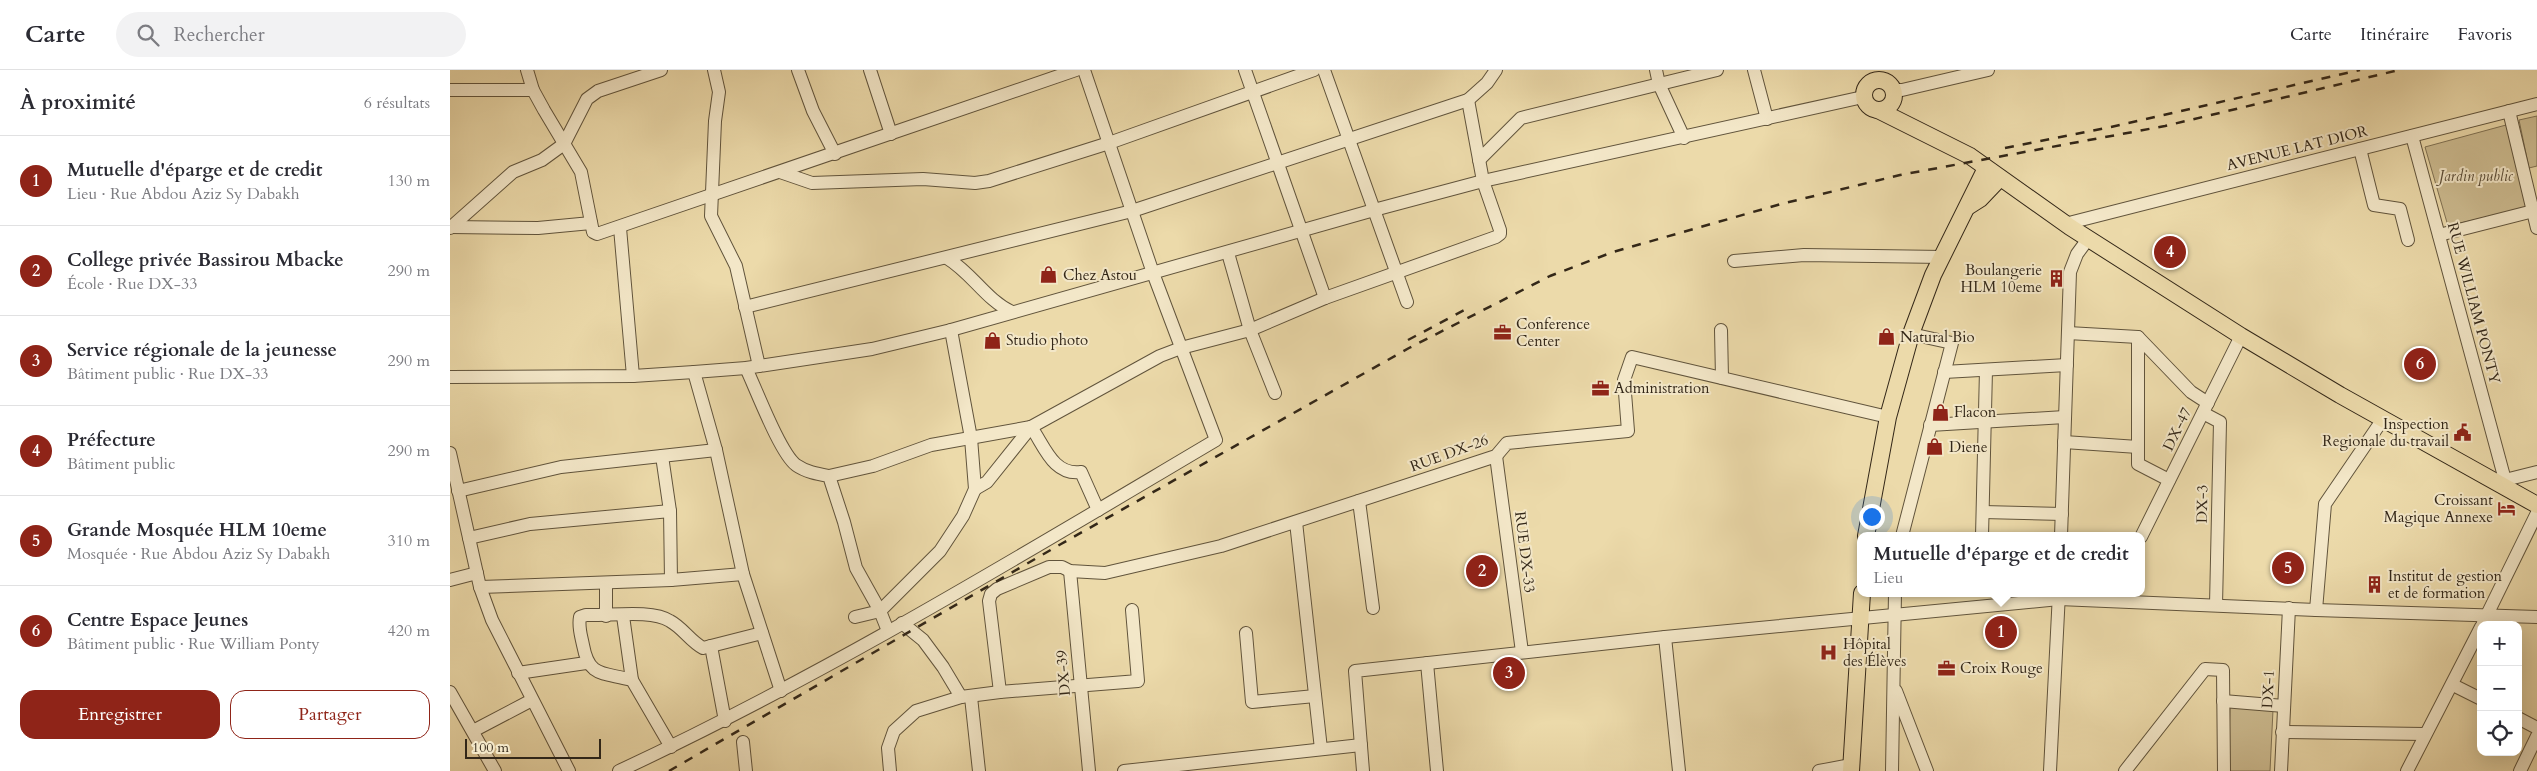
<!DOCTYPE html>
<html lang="fr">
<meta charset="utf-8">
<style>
:root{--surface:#fff;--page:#f2f2f3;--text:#2b2b33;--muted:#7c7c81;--line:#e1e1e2;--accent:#8f2418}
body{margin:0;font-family:Cardo,serif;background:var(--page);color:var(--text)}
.controls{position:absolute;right:15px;bottom:15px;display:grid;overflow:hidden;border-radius:10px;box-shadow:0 5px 20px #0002}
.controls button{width:45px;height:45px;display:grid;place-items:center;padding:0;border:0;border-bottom:1px solid var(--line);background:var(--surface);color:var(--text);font:25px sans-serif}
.scale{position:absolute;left:15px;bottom:12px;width:136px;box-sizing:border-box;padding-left:5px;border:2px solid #332718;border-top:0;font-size:14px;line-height:18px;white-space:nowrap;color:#332718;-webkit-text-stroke:4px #f3e7c8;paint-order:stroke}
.you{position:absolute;left:1421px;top:446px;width:18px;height:18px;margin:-12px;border:4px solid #fff;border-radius:50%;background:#1a73e8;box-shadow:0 0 0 8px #1a73e833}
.badge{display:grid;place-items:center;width:32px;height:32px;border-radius:50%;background:var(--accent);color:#fff;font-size:16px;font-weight:700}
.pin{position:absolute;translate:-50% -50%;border:2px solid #fff;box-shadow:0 1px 5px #0006}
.popup{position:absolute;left:1407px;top:462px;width:288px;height:65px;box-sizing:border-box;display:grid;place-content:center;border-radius:10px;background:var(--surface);filter:drop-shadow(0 1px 4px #0005);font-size:16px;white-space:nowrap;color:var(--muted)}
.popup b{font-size:19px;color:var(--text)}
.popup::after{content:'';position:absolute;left:50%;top:100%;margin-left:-10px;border:10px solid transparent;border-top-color:var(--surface)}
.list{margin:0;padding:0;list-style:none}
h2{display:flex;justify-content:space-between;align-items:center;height:65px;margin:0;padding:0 20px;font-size:21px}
h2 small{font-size:16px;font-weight:400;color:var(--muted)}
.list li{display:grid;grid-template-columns:32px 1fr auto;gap:15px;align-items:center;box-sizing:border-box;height:90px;padding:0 20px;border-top:1px solid var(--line)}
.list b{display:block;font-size:19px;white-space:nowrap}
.list p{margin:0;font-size:16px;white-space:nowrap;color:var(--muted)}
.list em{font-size:16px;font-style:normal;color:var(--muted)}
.actions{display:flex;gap:10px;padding:15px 20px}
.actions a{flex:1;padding:11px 0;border:1px solid var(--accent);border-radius:15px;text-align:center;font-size:18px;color:var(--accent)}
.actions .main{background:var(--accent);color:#fff}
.icon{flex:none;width:28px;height:28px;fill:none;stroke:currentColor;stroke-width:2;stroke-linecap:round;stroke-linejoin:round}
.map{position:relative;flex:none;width:2087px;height:701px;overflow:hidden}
header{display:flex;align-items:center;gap:30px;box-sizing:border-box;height:70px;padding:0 25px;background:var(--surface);border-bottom:1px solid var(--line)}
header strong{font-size:24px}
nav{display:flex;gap:28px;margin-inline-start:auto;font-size:18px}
.search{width:350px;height:45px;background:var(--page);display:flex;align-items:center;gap:12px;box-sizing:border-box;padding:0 18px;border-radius:28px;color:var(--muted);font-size:19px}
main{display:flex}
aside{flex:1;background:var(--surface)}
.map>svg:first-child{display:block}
</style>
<header>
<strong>Carte</strong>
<div class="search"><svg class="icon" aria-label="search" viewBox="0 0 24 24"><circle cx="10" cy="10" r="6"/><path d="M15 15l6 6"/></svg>Rechercher</div>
<nav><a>Carte</a><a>Itinéraire</a><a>Favoris</a></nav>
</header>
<main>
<aside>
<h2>À proximité<small>6 résultats</small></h2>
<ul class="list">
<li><span class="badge">1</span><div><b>Mutuelle d'éparge et de credit</b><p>Lieu · Rue Abdou Aziz Sy Dabakh</p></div><em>130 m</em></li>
<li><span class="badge">2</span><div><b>College privée Bassirou Mbacke</b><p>École · Rue DX-33</p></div><em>290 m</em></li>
<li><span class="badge">3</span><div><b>Service régionale de la jeunesse</b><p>Bâtiment public · Rue DX-33</p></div><em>290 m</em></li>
<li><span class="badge">4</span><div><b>Préfecture</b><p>Bâtiment public</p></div><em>290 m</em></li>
<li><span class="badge">5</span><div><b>Grande Mosquée HLM 10eme</b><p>Mosquée · Rue Abdou Aziz Sy Dabakh</p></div><em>310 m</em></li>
<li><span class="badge">6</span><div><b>Centre Espace Jeunes</b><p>Bâtiment public · Rue William Ponty</p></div><em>420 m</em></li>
</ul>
<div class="actions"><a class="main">Enregistrer</a><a>Partager</a></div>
</aside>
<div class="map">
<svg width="2087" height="701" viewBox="0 0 2087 701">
<rect width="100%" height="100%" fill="#ecdaaa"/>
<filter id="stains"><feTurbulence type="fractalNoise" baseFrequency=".004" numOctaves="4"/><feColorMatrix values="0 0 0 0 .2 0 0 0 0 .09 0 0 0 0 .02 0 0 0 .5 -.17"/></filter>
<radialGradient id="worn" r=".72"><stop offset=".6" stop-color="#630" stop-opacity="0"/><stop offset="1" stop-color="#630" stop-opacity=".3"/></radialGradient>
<g fill="#cdbc91" stroke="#807254">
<path d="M 2087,46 L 2087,96 L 2079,98 L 2069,50 Z"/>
<path d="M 2056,55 L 2078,137 L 1998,156 L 1975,77 Z"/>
<path d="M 1780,637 L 1823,640 L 1820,701 L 1778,701 Z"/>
</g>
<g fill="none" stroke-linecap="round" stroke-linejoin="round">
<defs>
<g id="minor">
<path d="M 77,0 L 83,20 L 94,40 L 131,102 L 143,162 L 147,164 L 626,0"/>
<path d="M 264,0 L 269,22 L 265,51 L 261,146 L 286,196 L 309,296"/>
<path d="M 348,0 L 363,41 L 385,84"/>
<path d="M 420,0 L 441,64"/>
<path d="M 795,0 L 875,228"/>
<path d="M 874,0 L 957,232"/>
<path d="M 1206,0 L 1209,14 L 1234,68"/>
<path d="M 1304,0 L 1317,49"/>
<path d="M 0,20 L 83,20"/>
<path d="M 1444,20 L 1452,20 L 1538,0"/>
<path d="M 2059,41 L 2087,158"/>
<path d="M 1962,66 L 2055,410"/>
<path d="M 1910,79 L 1924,135 L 1950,139 L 1958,170"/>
<path d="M 1029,90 L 1071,48 L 1267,0"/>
<path d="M 330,102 L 362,113 L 473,109 L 525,113 L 539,111 L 659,73 L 864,0"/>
<path d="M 1615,154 L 2087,34"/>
<path d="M 1,157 L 88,158 L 141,153"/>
<path d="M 0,158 L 63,102 L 92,90 L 114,74 L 137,29 L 148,21 L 211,0"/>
<path d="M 170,158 L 183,306"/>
<path d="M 1989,165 L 2087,140"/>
<path d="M 778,183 L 800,260 L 825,323"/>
<path d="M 497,188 C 522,203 536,230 562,242"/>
<path d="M 1284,191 L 1354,185 L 1493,187"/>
<path d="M 295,237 L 682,141 L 1018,30 L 1037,13 L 1046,0"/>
<path d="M 1271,260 L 1272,308"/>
<path d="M 1618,263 L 1688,267 L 1741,322 L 1758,333"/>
<path d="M 1688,267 L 1688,394 L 1719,410"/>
<path d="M 296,298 C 306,319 330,383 346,395 C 356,402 368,404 379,406 L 394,452 L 406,498 L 430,541 L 405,547"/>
<path d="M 244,302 L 266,380 L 293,504 L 331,621"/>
<path d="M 1494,302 L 1617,295"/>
<path d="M 0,307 L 183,306 L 244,302 L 296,298 L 422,279 L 501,260 L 924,140 L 1033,111 L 1413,27"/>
<path d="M 1753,343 L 1770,352 L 1766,535"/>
<path d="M 1480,355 L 1615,347"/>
<path d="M 581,357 C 594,375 603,406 631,402 L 648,440"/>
<path d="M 1614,372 L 1688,377"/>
<path d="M 0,383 L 30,517 L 42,550 L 119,701"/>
<path d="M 212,386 L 220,441 L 221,510"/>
<path d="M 1046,386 L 1072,582"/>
<path d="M 379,406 L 423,396 L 481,375 L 581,357 L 710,286 L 731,278 L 800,260 L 875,228 L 1046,167 L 1050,164 L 1050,160 L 1033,111 L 1018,30"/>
<path d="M 2055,410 L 2087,402"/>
<path d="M 525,419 L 537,412 L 581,357"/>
<path d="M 8,421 L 111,397 L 266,380"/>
<path d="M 909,431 L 923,538"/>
<path d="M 1533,442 L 1612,444"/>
<path d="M 846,452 L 871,679"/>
<path d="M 1452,466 L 1502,273 L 1461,264"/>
<path d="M 1532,466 L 1536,300"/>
<path d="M 1611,466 L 1620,202 L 1627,184 L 1638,169"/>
<path d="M 1691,467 L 1791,266"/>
<path d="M 19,468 L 80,454 L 220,441"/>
<path d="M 620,501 L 639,701"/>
<path d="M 0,510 L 27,503"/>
<path d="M 156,513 L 156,546"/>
<path d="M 30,517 L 221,510 L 293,504"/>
<path d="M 1866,540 L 1875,434 L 1933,349"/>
<path d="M 173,546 L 182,610"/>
<path d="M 452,553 L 473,570 L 493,597 L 511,627"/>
<path d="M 2033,553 L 2087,443"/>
<path d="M 438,561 L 430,541 L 490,481 L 513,446 L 525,419 L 521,368 L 501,260"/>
<path d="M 796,563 L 802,632 L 865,626"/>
<path d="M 1215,567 L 1229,701"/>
<path d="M 261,576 L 275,651"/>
<path d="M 977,593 L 987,701"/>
<path d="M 68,603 L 136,593"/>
<path d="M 2003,615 L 2031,629"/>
<path d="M 1446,621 L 1477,701"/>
<path d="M 0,622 L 45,701"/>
<path d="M 550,622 L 539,531 L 541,524 L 547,519 L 599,497 L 612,497 L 620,501 L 655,503 L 771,476 L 1046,386 L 1057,373 L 1178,361 L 1174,310 L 1182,287 L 1438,347"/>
<path d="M 521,627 L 529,701"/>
<path d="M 1773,631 L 1834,636"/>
<path d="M 2068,648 L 2087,658"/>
<path d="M 23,661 L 82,630"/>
<path d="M 1832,662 L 1974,664"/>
<path d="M 293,672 L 296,701"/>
<path d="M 221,677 L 182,610 C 153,602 139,608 133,575 C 131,565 128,557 130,547 L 136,545 C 159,546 202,539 220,551 C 233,558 240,571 253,578 L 312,563"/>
<path d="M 169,701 C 375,605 570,486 766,370 L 703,203 L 634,0"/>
<path d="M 440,701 L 438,678 L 444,661 L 466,641 L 511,627 L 550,622 L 688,611 L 682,540"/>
<path d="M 674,701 L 911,675"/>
<path d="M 913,701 L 905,601 L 1215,567 L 1609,529 L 1866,540 L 2087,547"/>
<path d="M 1369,701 L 1401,695"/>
<path d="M 1442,701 L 1445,523"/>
<path d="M 1600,701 L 1609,523"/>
<path d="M 1675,701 L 1755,599 L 1773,600 L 1774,701"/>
<path d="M 1831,701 L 1839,538"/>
<path d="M 1957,701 L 2031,557"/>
<path d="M 2070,701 L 2087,666"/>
</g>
<g id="major">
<circle cx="1429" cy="25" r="15"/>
<path d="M 1428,40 L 1520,86 L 1620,157 L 1791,266 L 1890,325 L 2087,435"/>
<path d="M 1519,136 L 1530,129 L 1550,108"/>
<path d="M 1416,466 L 1438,347 L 1461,264 L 1483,205 L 1536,98"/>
<path d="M 1401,701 L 1412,523"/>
</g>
</defs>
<use href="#minor" stroke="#61543c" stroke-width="14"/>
<use href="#major" stroke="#332718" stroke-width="18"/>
<use href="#minor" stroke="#f3e7c8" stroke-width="12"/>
<use href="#major" stroke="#ecdaaa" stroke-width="16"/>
<g stroke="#332718" stroke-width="2.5" stroke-dasharray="9 9" stroke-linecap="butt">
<path d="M 1555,78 L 1661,57 L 1910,0"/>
<path d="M 958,270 L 1018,238"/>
<path d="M 219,701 L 611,474 L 959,278 L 1100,206 L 1163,182 L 1331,134 L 1450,105 L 1715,56 L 1949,0"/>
</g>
</g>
<defs>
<symbol id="shop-bare" viewBox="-9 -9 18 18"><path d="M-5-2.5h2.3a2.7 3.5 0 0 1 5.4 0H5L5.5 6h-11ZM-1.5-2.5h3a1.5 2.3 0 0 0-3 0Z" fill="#8f2418" stroke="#f3e7c8" stroke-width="2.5" paint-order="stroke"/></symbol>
<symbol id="building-bare" viewBox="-9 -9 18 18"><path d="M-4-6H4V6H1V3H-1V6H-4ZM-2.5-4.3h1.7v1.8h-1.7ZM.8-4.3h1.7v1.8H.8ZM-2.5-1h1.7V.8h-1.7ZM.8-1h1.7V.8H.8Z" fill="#8f2418" stroke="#f3e7c8" stroke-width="2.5" paint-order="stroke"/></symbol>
<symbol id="office-bare" viewBox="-9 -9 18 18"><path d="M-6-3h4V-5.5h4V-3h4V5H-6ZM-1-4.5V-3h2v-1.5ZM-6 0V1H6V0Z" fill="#8f2418" stroke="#f3e7c8" stroke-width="2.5" paint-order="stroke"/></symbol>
<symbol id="civic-bare" viewBox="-9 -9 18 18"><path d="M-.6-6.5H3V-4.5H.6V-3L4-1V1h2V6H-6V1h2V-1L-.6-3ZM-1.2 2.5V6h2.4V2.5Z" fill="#8f2418" stroke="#f3e7c8" stroke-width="2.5" paint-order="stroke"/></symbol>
<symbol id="hotel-bare" viewBox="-9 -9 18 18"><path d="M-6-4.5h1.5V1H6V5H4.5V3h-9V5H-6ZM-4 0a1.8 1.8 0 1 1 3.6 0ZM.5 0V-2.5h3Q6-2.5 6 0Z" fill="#8f2418" stroke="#f3e7c8" stroke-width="2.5" paint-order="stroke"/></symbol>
<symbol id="hospital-bare" viewBox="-9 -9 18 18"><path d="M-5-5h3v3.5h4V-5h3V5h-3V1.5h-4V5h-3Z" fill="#8f2418" stroke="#f3e7c8" stroke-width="2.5" paint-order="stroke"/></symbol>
</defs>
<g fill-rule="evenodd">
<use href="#shop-bare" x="586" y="192" width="25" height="25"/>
<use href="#building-bare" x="1594" y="196" width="25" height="25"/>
<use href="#office-bare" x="1040" y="250" width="25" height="25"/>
<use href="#shop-bare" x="1424" y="254" width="25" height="25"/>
<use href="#shop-bare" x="530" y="258" width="25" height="25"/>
<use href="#office-bare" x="1138" y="306" width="25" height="25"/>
<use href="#shop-bare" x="1478" y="330" width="25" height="25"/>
<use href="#civic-bare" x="2000" y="350" width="25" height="25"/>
<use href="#shop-bare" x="1472" y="364" width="25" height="25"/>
<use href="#hotel-bare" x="2044" y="426" width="25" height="25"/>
<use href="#building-bare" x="1912" y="502" width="25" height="25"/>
<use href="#hospital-bare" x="1366" y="570" width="25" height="25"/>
<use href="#office-bare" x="1484" y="586" width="25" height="25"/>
</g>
<g text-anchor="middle" stroke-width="4" stroke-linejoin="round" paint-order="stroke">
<g font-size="15" fill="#332718" stroke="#f3e7c8">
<text transform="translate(1847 78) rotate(-14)" y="5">AVENUE LAT DIOR</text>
<text transform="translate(2024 233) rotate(75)" y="5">RUE WILLIAM PONTY</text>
<text transform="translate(1727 359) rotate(-64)" y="5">DX-47</text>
<text transform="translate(999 383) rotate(-20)" y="5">RUE DX-26</text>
<text transform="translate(1752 434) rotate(-89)" y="5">DX-3</text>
<text transform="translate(1075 482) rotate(83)" y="5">RUE DX-33</text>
<text transform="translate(613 603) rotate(-95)" y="5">DX-39</text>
<text transform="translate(1818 619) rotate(-87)" y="5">DX-1</text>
</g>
<g font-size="15" font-style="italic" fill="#5a4c36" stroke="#f3e7c8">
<text x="2026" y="111">Jardin public</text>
</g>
<g font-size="15" fill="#332718" stroke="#f3e7c8" text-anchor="start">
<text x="1592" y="205" text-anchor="end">Boulangerie<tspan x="1592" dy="17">HLM 10eme</tspan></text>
<text x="613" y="210">Chez Astou</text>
<text x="1066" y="259">Conference<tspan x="1066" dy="17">Center</tspan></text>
<text x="1450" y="272">Natural Bio</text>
<text x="556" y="275">Studio photo</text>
<text x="1164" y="323">Administration</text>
<text x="1504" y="347">Flacon</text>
<text x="1999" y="359" text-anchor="end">Inspection<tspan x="1999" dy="17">Regionale du travail</tspan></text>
<text x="1499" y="382">Diene</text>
<text x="2043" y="435" text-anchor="end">Croissant<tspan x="2043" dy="17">Magique Annexe</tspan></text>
<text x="1938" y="511">Institut de gestion<tspan x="1938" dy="17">et de formation</tspan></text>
<text x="1393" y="579">Hôpital<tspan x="1393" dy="17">des Élèves</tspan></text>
<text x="1510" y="603">Croix Rouge</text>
</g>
</g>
<rect width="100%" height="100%" filter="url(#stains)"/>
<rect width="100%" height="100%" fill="url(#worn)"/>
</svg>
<div class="controls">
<button>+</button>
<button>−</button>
<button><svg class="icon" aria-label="locate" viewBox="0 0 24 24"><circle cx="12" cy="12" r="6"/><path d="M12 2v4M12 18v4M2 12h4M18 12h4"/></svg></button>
</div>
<div class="scale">100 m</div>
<div class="you"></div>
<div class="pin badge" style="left:1551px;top:562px">1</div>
<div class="popup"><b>Mutuelle d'éparge et de credit</b>Lieu</div>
<div class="pin badge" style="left:1032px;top:501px">2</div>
<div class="pin badge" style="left:1059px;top:603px">3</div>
<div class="pin badge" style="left:1720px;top:182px">4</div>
<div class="pin badge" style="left:1838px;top:498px">5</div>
<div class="pin badge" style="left:1970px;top:294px">6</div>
</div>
</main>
